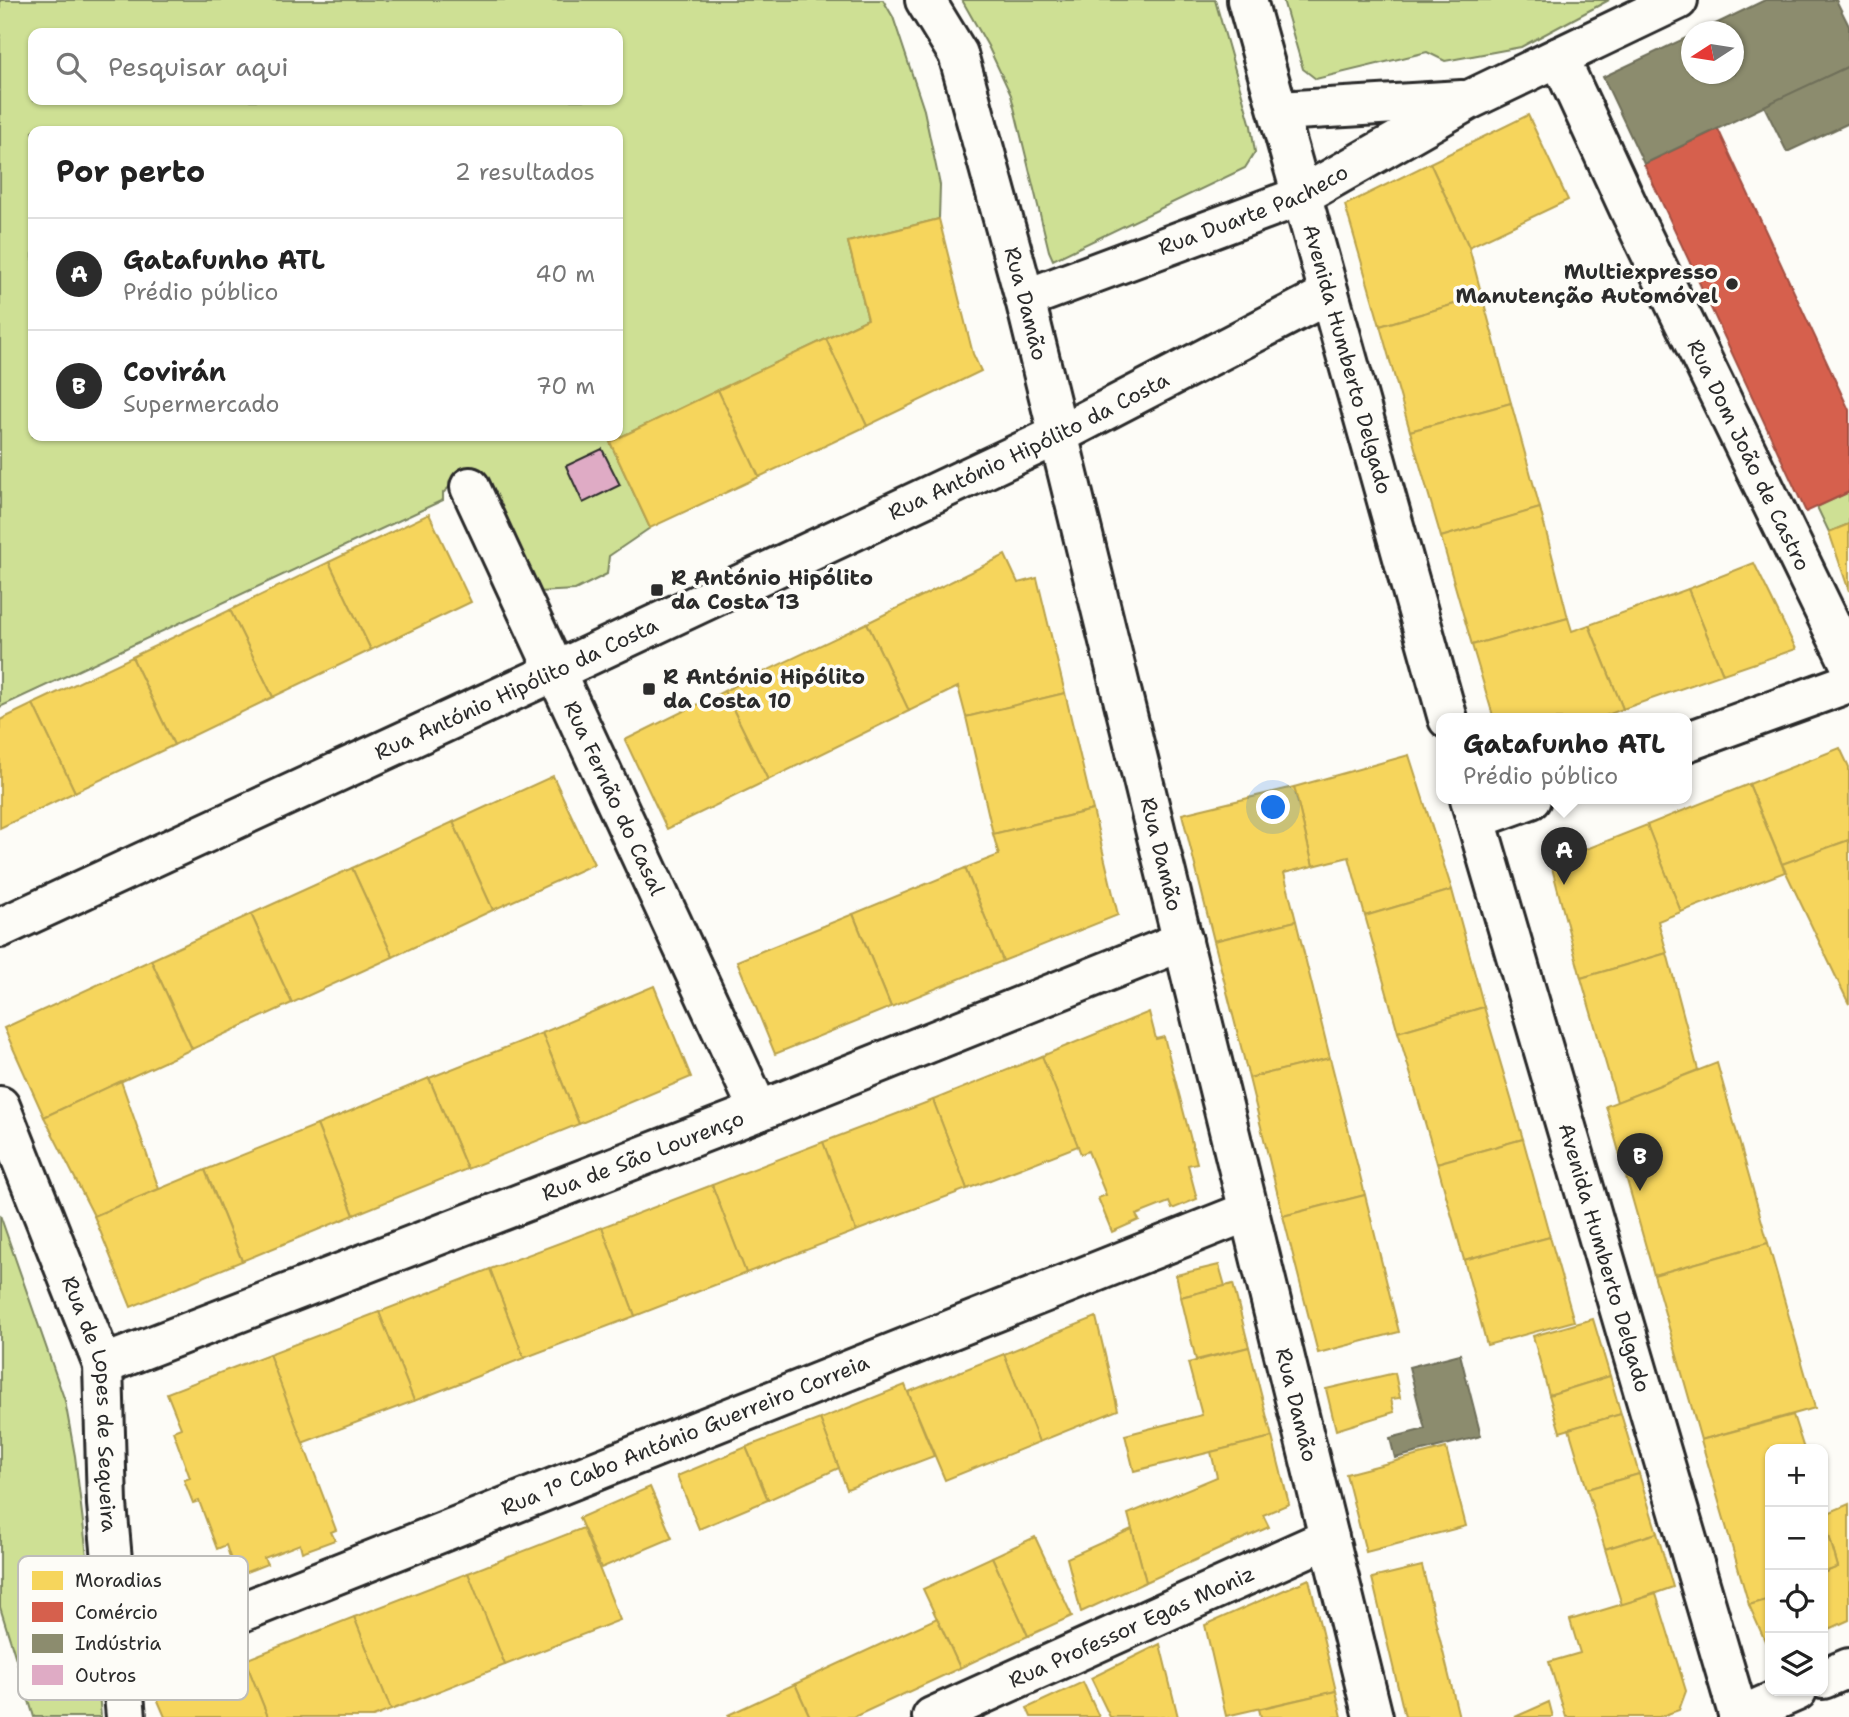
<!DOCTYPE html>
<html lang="pt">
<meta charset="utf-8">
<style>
:root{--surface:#fff;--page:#f2f2f2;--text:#222;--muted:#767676;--line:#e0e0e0;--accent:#2b2b2b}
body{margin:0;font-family:"Shantell Sans",sans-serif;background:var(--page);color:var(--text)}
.controls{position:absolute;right:21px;bottom:21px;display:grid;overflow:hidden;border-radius:14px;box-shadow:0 2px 5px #0004}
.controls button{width:63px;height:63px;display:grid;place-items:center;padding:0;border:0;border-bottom:2px solid var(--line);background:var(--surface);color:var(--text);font:35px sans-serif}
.compass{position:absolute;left:1681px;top:21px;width:63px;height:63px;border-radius:50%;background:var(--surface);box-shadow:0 2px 5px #0004;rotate:258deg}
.you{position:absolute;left:1274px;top:808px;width:24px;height:24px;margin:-18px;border:5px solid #fff;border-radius:50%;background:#1a73e8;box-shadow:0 0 0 10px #1a73e833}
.badge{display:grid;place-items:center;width:46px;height:46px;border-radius:50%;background:var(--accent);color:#fff;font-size:23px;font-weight:700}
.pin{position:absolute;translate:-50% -58px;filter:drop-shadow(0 2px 4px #0008)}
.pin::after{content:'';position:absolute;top:37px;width:24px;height:21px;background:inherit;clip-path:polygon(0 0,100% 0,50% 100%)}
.popup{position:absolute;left:1436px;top:713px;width:256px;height:91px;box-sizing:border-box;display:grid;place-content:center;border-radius:14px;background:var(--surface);filter:drop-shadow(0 2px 5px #0005);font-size:23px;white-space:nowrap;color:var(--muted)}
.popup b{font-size:26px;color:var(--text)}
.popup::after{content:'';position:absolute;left:50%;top:100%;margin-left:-14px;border:14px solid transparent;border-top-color:var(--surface)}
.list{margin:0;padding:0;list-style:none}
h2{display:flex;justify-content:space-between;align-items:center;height:91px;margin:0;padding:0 28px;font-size:30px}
h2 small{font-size:23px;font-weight:400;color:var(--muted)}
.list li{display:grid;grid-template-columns:46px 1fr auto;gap:21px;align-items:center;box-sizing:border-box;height:112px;padding:0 28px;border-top:2px solid var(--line)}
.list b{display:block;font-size:26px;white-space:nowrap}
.list p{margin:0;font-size:23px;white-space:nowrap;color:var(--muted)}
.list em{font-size:23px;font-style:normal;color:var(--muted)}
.icon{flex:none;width:38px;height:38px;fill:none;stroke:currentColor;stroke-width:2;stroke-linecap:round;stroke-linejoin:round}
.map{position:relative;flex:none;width:1849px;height:1717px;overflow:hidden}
.search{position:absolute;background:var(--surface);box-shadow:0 2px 5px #0004;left:28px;top:28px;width:595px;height:77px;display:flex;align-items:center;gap:18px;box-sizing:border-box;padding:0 24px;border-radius:14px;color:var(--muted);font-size:26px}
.panel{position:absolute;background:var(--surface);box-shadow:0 2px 5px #0004;left:28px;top:126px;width:595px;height:315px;border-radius:14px}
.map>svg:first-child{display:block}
</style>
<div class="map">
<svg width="1849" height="1717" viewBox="0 0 1849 1717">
<rect width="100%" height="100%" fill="#fdfcf7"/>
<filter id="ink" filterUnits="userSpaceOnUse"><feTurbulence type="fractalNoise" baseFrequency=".0143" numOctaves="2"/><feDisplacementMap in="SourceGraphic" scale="14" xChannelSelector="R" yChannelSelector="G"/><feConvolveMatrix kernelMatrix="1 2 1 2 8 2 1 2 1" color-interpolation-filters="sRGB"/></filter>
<g filter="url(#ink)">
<g fill="#cee094" stroke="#7c8660" stroke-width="2" fill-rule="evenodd">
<path d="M 0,0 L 883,0 L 893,17 L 924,110 L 940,185 L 939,219 L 848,242 L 868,319 L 610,442 L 650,528 L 609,556 L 607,574 L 575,590 L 538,592 L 456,481 L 443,493 L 443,500 L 0,707 ZM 33,33 L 618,33 L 618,100 L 33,100 ZM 33,131 L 618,131 L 618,436 L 33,436 Z"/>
<path d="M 962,0 L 1215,0 L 1251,126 L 1255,152 L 1245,168 L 1053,260 L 1049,251 L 1011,95 L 988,46 Z"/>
<path d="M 1283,0 L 1609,0 L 1521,47 L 1445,61 L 1427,52 L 1316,79 L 1303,69 Z"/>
<path d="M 1849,492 L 1849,524 L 1829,532 L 1817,507 Z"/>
<path d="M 0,1215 L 65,1401 L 75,1456 L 91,1589 L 101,1717 L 34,1717 L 0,1607 Z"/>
</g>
<g fill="#f6d55c" stroke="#b9a24d" stroke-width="2">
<path d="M 1528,115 L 1568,200 L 1469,247 L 1430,163 Z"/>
<path d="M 1430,163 L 1469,247 L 1482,296 L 1380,326 L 1345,205 Z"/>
<path d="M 939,219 L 973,354 L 981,371 L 867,426 L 826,339 L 868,319 L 848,242 Z"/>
<path d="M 1482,296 L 1511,403 L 1410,431 L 1380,326 Z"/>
<path d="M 826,339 L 867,426 L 759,477 L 718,390 Z"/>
<path d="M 718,390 L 759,477 L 650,528 L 610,442 Z"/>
<path d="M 1511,403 L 1540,508 L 1441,537 L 1410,431 Z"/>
<path d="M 1540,508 L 1568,618 L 1472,645 L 1441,537 Z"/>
<path d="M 429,514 L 471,602 L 371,650 L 329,562 Z"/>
<path d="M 1849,524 L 1849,591 L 1829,532 Z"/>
<path d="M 1005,555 L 1018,583 L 1037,578 L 1065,693 L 966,717 L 958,687 L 909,711 L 867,623 Z"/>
<path d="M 329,562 L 371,650 L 273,697 L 230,610 Z"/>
<path d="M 1754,563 L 1796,649 L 1723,674 L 1688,589 Z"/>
<path d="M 1688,589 L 1723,674 L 1623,709 L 1589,625 Z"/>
<path d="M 230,610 L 273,697 L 174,745 L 132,657 Z"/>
<path d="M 1568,618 L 1572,631 L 1589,625 L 1623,709 L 1597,719 L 1494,719 L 1472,645 Z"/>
<path d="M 867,623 L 909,711 L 768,780 L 724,691 Z"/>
<path d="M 132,657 L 174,745 L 75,792 L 33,704 Z"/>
<path d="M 724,691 L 768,780 L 667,829 L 625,740 Z"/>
<path d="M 1065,693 L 1093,810 L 993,834 L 966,717 Z"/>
<path d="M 33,704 L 75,792 L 0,828 L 0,720 Z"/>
<path d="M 1840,748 L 1849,767 L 1849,840 L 1782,864 L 1749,784 Z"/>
<path d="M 1409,755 L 1452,890 L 1365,916 L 1349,857 L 1313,866 L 1294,787 Z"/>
<path d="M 553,776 L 594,864 L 493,910 L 453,822 Z"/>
<path d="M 1749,784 L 1785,872 L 1681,912 L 1647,825 Z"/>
<path d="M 1294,787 L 1313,866 L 1284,873 L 1296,921 L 1214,941 L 1182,814 Z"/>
<path d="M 1093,810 L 1118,915 L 1003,961 L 965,868 L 999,855 L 993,834 Z"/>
<path d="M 453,822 L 493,910 L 393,957 L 352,868 Z"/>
<path d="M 1647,825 L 1681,912 L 1658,921 L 1667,953 L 1581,978 L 1552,868 L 1556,861 Z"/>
<path d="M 1849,840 L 1849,1004 L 1782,864 Z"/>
<path d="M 352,868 L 393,957 L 292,1003 L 251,914 Z"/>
<path d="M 965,868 L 1003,961 L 891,1007 L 853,914 Z"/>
<path d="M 1452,890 L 1484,1007 L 1398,1032 L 1365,916 Z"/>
<path d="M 251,914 L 292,1003 L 192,1049 L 151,960 Z"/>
<path d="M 853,914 L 891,1007 L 775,1054 L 737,961 Z"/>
<path d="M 1296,921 L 1330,1058 L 1249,1078 L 1214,941 Z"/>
<path d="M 1667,953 L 1698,1070 L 1617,1102 L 1581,978 Z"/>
<path d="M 151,960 L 192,1049 L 44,1117 L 4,1028 Z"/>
<path d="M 654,986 L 691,1077 L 579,1124 L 542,1033 Z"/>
<path d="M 1484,1007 L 1523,1139 L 1437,1163 L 1398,1032 Z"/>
<path d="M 1149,1012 L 1156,1039 L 1164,1037 L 1197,1163 L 1188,1165 L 1197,1199 L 1172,1209 L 1169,1202 L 1136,1215 L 1139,1220 L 1112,1232 L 1098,1198 L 1106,1195 L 1088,1151 L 1081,1154 L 1042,1056 Z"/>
<path d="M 542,1033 L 579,1124 L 467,1169 L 429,1078 Z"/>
<path d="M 1042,1056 L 1078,1146 L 967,1189 L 933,1100 Z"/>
<path d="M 1330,1058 L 1365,1195 L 1283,1216 L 1249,1078 Z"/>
<path d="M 1717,1063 L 1768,1243 L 1654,1275 L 1606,1106 Z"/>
<path d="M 429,1078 L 467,1169 L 354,1215 L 317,1125 Z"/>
<path d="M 121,1081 L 159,1189 L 94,1216 L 44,1117 Z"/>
<path d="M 933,1100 L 967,1189 L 856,1231 L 823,1142 Z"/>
<path d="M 317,1125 L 354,1215 L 242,1261 L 205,1170 Z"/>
<path d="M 1523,1139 L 1550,1237 L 1464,1260 L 1437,1163 Z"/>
<path d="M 823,1142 L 856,1231 L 746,1273 L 712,1185 Z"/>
<path d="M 205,1170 L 242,1261 L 131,1307 L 94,1216 Z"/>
<path d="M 712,1185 L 746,1273 L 635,1316 L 602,1227 Z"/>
<path d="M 1365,1195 L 1399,1332 L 1318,1353 L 1283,1216 Z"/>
<path d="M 602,1227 L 635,1316 L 524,1358 L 490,1269 Z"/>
<path d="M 1550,1237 L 1574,1321 L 1487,1345 L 1464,1260 Z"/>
<path d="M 1768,1243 L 1815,1408 L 1701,1440 L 1654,1275 Z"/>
<path d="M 1219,1265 L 1225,1286 L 1181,1297 L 1176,1275 Z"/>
<path d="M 490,1269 L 524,1358 L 414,1401 L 379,1312 Z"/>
<path d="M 1233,1284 L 1249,1347 L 1196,1360 L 1181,1297 Z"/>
<path d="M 379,1312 L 414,1401 L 302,1443 L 269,1354 Z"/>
<path d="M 1096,1317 L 1118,1410 L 1039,1442 L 1004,1354 Z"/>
<path d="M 1593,1319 L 1610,1376 L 1549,1395 L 1533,1336 Z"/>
<path d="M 1249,1347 L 1272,1437 L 1134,1471 L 1125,1435 L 1202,1415 L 1188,1363 Z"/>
<path d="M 269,1354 L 336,1530 L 331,1532 L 335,1540 L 302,1552 L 300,1544 L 264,1558 L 267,1564 L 241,1574 L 238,1568 L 234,1569 L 226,1545 L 217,1549 L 199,1501 L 193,1503 L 184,1480 L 190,1478 L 173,1431 L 181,1428 L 167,1393 Z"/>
<path d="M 1004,1354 L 1039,1442 L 945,1480 L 908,1392 Z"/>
<path d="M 1395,1373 L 1400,1398 L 1391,1399 L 1394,1412 L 1336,1430 L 1326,1389 Z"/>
<path d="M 1610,1376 L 1621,1414 L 1560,1432 L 1549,1395 Z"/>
<path d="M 905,1385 L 934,1456 L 847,1489 L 820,1419 Z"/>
<path d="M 1621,1414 L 1639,1474 L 1587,1489 L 1569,1429 Z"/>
<path d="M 1793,1415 L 1804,1449 L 1770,1449 L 1770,1599 L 1749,1605 L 1701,1440 Z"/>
<path d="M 820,1419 L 839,1468 L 768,1500 L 746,1447 Z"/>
<path d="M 1272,1437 L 1289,1504 L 1263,1515 L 1269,1527 L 1146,1582 L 1128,1514 L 1217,1477 L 1211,1452 Z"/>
<path d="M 746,1447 L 768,1500 L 699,1529 L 677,1476 Z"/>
<path d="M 1446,1448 L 1466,1526 L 1366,1552 L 1346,1474 Z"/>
<path d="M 1639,1474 L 1657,1533 L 1605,1549 L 1587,1489 Z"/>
<path d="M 650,1487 L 672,1538 L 601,1568 L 579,1518 Z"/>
<path d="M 1849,1504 L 1849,1620 L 1823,1632 L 1823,1573 L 1838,1567 L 1823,1515 Z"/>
<path d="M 1823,1515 L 1838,1567 L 1823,1573 Z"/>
<path d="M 583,1528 L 620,1620 L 505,1665 L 468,1573 Z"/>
<path d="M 1132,1529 L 1146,1582 L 1081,1612 L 1067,1558 Z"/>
<path d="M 1657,1533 L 1673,1587 L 1622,1605 L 1605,1549 Z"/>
<path d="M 1035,1537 L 1072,1616 L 1028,1636 L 992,1557 Z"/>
<path d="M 992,1557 L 1028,1636 L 960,1668 L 923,1589 Z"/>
<path d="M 1422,1566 L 1459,1717 L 1405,1717 L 1372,1578 Z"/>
<path d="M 468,1573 L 505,1665 L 391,1710 L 354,1617 Z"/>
<path d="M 1309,1579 L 1336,1691 L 1226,1716 L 1205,1625 Z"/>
<path d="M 1656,1594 L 1686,1691 L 1679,1710 L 1659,1717 L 1566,1717 L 1549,1662 L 1580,1653 L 1570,1620 Z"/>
<path d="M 1770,1599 L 1770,1652 L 1749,1605 Z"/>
<path d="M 354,1617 L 391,1710 L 373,1717 L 268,1717 L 245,1660 Z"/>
<path d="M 937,1618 L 960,1668 L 854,1717 L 810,1717 L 795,1684 Z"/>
<path d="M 1160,1644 L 1178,1717 L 1110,1717 L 1091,1678 Z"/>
<path d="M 245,1660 L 268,1717 L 165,1717 L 156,1696 Z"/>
<path d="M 1083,1682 L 1099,1717 L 1031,1717 L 1027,1708 Z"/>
<path d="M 795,1684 L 810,1717 L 729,1717 L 728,1715 Z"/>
<path d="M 1336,1691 L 1342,1717 L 1261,1717 L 1259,1709 Z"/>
<path d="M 1549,1702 L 1553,1717 L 1515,1717 Z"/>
</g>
<path fill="#d6604d" stroke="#a35043" stroke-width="2" d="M 1718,129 L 1849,410 L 1849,492 L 1806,512 L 1644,164 Z"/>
<g fill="#8c8c6e" stroke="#6f6f5a" stroke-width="2">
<path d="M 1765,0 L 1836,0 L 1849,26 L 1849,66 L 1644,164 L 1603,77 L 1692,35 L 1692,74 L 1734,74 L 1734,32 L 1699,32 Z"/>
<path d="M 1849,66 L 1849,123 L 1787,152 L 1764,106 Z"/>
<path d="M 1460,1354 L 1481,1436 L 1395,1458 L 1390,1438 L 1425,1429 L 1409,1367 Z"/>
</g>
<path fill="#dfabc5" stroke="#2b2b2b" stroke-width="2" d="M 602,449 L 620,485 L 583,503 L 566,466 Z"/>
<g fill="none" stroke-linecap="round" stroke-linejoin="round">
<defs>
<g id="street">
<path id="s1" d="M 925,0 L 958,54 L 1025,299 L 1373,1717"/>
<path id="s2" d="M 1247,0 L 1448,719"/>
<path id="s3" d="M 1559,57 L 1631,213 L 1849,662"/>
<path d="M 1279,111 L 1462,100"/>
<path id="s4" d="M 1025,299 L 1301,196 L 1471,99 L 1678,0"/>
<path id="s5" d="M 470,487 L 759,1111"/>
<path d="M 1686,742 L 1849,683"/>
<path id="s6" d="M 1470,799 L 1739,1717"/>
<path d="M 1476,819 L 1531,799"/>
<path id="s7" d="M 0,928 L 556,671 L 1058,435 L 1329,294"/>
<path id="s8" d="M 0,1106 L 103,1365 L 107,1504 L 126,1717"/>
<path id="s9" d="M 103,1365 L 759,1111 L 1183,941"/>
<path d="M 121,1660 L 1249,1211"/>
<path d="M 1823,1679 L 1849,1668"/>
<path id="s10" d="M 932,1717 L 1329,1538"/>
<path d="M 1738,1717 L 1797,1691"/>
</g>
</defs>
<use href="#street" stroke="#2b2b2b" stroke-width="44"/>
<use href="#street" stroke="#fdfcf7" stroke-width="38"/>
</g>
</g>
<g fill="#2b2b2b" stroke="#fdfcf7" stroke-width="2.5">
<circle cx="1732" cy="284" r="7"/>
<rect x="650" y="583" width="14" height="14" rx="3.5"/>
<rect x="642" y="682" width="14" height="14" rx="3.5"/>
</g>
<g text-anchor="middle" stroke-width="7" stroke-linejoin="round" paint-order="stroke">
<g font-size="21" fill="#2b2b2b" stroke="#fdfcf7">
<text dy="7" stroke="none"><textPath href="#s4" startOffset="245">Rua Duarte Pacheco</textPath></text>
<text dy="7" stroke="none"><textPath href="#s1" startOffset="322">Rua Damão</textPath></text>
<text dy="7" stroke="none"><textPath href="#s2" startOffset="373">Avenida Humberto Delgado</textPath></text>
<text dy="7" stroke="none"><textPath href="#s7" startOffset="1136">Rua António Hipólito da Costa</textPath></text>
<text dy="7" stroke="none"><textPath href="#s3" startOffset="441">Rua Dom João de Castro</textPath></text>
<text dy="7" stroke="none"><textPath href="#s7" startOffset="569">Rua António Hipólito da Costa</textPath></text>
<text dy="7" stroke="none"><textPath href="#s5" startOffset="343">Rua Fernão do Casal</textPath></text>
<text dy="7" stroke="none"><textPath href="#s1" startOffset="889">Rua Damão</textPath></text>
<text dy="7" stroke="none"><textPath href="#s9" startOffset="579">Rua de São Lourenço</textPath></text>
<text dy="7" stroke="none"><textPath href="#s6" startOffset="478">Avenida Humberto Delgado</textPath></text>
<text dy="7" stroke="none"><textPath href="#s1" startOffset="1456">Rua Damão</textPath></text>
<text dy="7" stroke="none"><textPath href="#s8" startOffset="315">Rua de Lopes de Sequeira</textPath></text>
<text transform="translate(685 1435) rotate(-22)" y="7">Rua 1º Cabo António Guerreiro Correia</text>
<text dy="7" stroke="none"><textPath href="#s10" startOffset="219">Rua Professor Egas Moniz</textPath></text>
</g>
<g font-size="21" font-weight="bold" fill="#2b2b2b" stroke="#fdfcf7" text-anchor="start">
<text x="1718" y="279" text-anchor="end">Multiexpresso<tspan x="1718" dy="24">Manutenção Automóvel</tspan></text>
<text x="671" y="585">R António Hipólito<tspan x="671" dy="24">da Costa 13</tspan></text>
<text x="663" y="684">R António Hipólito<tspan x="663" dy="24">da Costa 10</tspan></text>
</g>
</g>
<rect x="18" y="1556" width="230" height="144" rx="10" fill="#fdfcf7" stroke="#bebdba" stroke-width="2"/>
<rect x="32" y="1571" width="31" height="19" fill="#f6d55c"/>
<rect x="32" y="1602" width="31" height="20" fill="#d6604d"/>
<rect x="32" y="1634" width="31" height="19" fill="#8c8c6e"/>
<rect x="32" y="1665" width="31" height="20" fill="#dfabc5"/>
<g font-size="19" fill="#2b2b2b">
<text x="75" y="1587">Moradias</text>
<text x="75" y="1619">Comércio</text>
<text x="75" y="1650">Indústria</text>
<text x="75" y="1682">Outros</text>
</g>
</svg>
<div class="controls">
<button>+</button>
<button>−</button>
<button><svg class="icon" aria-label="locate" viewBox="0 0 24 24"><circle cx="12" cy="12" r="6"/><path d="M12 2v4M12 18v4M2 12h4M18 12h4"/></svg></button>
<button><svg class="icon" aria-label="layers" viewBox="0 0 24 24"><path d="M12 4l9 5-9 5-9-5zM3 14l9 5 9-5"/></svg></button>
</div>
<svg class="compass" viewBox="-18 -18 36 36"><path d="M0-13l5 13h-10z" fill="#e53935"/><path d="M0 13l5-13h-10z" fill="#767676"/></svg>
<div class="you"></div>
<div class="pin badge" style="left:1564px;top:885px">A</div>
<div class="popup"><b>Gatafunho ATL</b>Prédio público</div>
<div class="pin badge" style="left:1640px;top:1191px">B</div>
<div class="search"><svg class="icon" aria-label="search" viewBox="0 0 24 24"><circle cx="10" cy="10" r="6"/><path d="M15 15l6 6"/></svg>Pesquisar aqui</div>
<section class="panel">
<h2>Por perto<small>2 resultados</small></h2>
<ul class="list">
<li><span class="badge">A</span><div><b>Gatafunho ATL</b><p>Prédio público</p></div><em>40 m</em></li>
<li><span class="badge">B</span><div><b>Covirán</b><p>Supermercado</p></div><em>70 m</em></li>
</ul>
</section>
</div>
